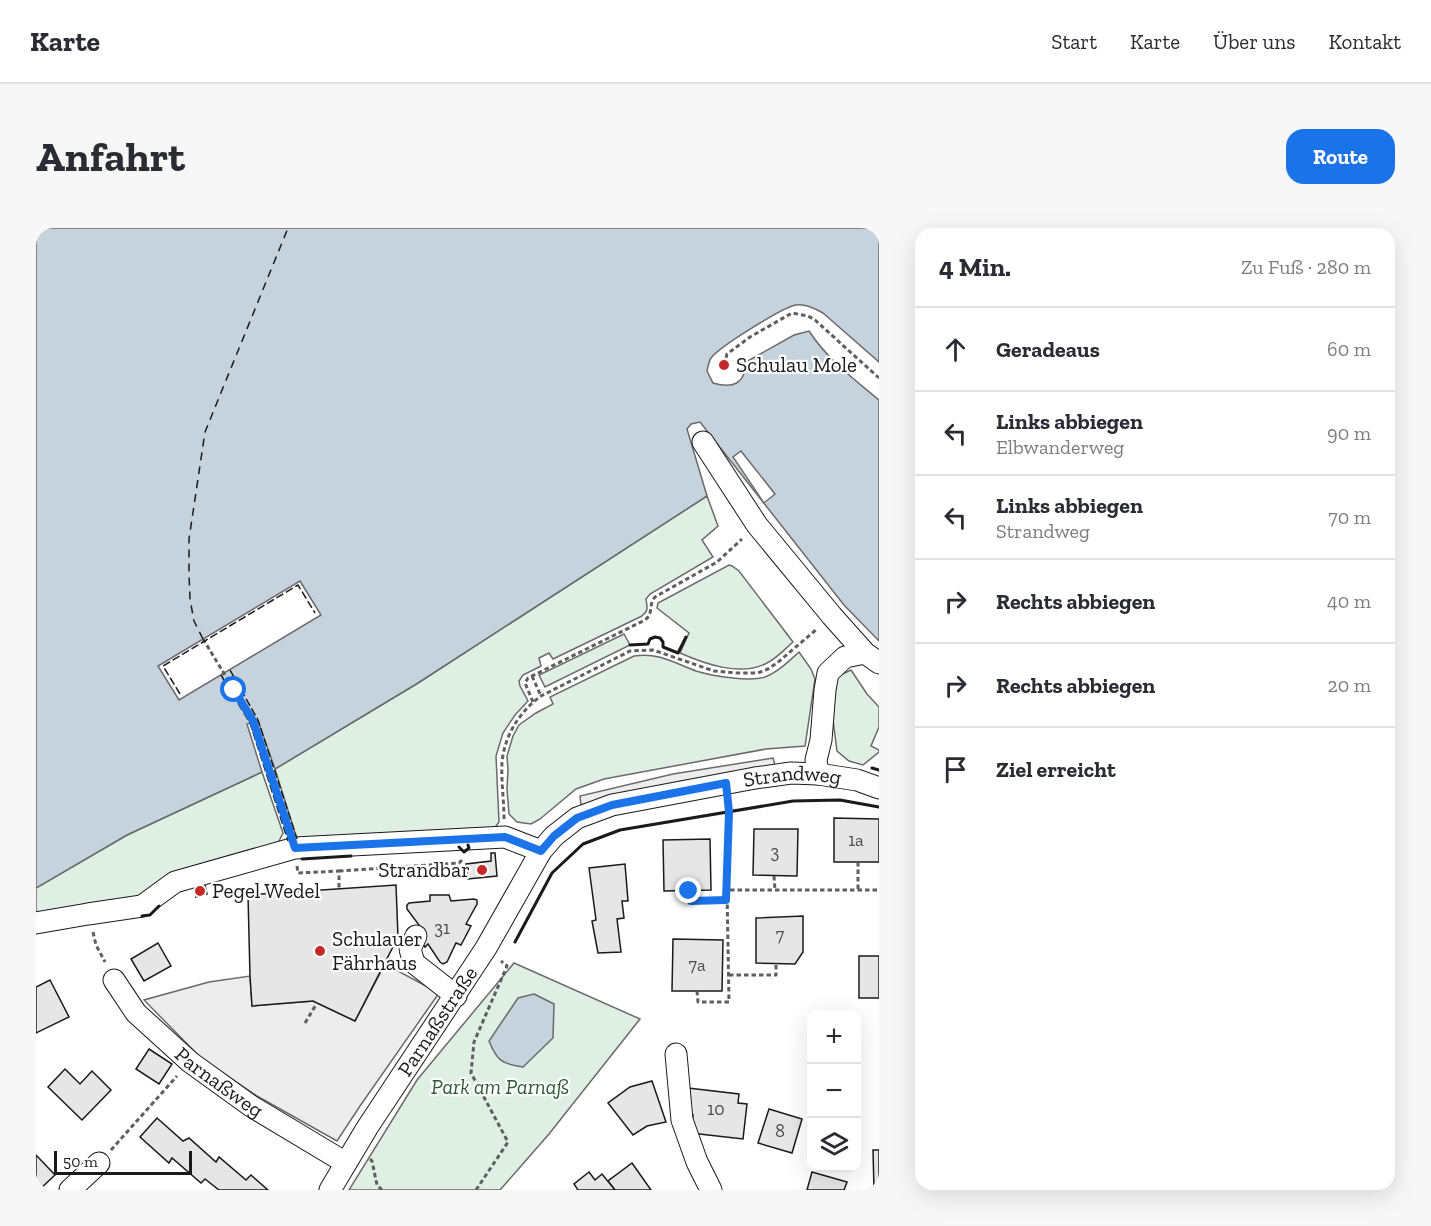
<!DOCTYPE html>
<html lang="de">
<meta charset="utf-8">
<style>
:root{--surface:#fff;--page:#f7f7f7;--text:#2b2b33;--muted:#7c7c81;--line:#e1e1e2;--accent:#1a73e8}
body{margin:0;font-family:"Zilla Slab",serif;background:var(--page);color:var(--text)}
.controls{position:absolute;right:18px;bottom:18px;display:grid;overflow:hidden;border-radius:12px;box-shadow:0 6px 24px #0002}
.controls button{width:54px;height:54px;display:grid;place-items:center;padding:0;border:0;border-bottom:2px solid var(--line);background:var(--surface);color:var(--text);font:30px sans-serif}
.scale{position:absolute;left:18px;bottom:15px;width:138px;box-sizing:border-box;padding-left:6px;border:3px solid #1a1a1a;border-top:0;font-size:16px;line-height:21px;white-space:nowrap;color:#1a1a1a;-webkit-text-stroke:4px #fff;paint-order:stroke}
.stop{position:absolute;width:18px;height:18px;margin:-14px;border:4px solid #1a73e8;border-radius:50%;background:#fff}
.stop.end{background:#1a73e8;border-color:#fff;box-shadow:0 2px 6px #0008}
.list{margin:0;padding:0;list-style:none}
h2{display:flex;justify-content:space-between;align-items:center;height:78px;margin:0;padding:0 24px;font-size:26px}
h2 small{font-size:20px;font-weight:400;color:var(--muted)}
.list li{display:grid;grid-template-columns:39px 1fr auto;gap:18px;align-items:center;box-sizing:border-box;height:84px;padding:0 24px;border-top:2px solid var(--line)}
.list b{display:block;font-size:22px;white-space:nowrap}
.list p{margin:0;font-size:20px;white-space:nowrap;color:var(--muted)}
.list em{font-size:20px;font-style:normal;color:var(--muted)}
.icon{flex:none;width:33px;height:33px;fill:none;stroke:currentColor;stroke-width:2;stroke-linecap:round;stroke-linejoin:round}
.map{position:relative;flex:none;width:843px;height:962px;overflow:hidden;border-radius:18px}
header{display:flex;align-items:center;gap:36px;box-sizing:border-box;height:84px;padding:0 30px;background:var(--surface);border-bottom:2px solid var(--line)}
header strong{font-size:28px}
nav{display:flex;gap:33px;margin-inline-start:auto;font-size:21px}
.intro{display:flex;align-items:center;justify-content:space-between;box-sizing:border-box;height:144px;padding:0 36px}
h1{margin:0;font-size:42px}
.button{padding:15px 27px;border-radius:18px;background:var(--accent);color:#fff;font-size:21px;font-weight:700}
main{display:flex;gap:36px;padding:0 36px}
aside{flex:1;background:var(--surface);border-radius:18px;box-shadow:0 6px 24px #0002}
.map>svg:first-child{display:block}
</style>
<header>
<strong>Karte</strong>
<nav><a>Start</a><a>Karte</a><a>Über uns</a><a>Kontakt</a></nav>
</header>
<div class="intro"><h1>Anfahrt</h1><a class="button">Route</a></div>
<main>
<div class="map">
<svg width="843" height="962" viewBox="0 0 843 962">
<rect width="100%" height="100%" fill="#fff"/>
<g fill="#e0efe3" stroke="#6a6a6a" stroke-width="1.5">
<path d="M 671,268 L 682,298 L 666,312 L 677,329 L 614,366 L 610,371 C 611,379 613,383 606,388 L 517,431 L 513,425 L 503,430 L 505,438 L 487,447 L 483,453 L 484,458 L 492,473 L 479,487 L 467,505 L 460,528 L 463,594 L 458,601 L 261,611 L 239,541 L 382,455 Z"/>
<path d="M 693,337 L 696,338 L 703,343 L 757,414 C 749,421 741,430 731,435 C 705,449 669,436 644,425 L 653,405 L 621,380 L 622,375 Z"/>
<path d="M 588,406 L 594,417 L 509,459 L 503,447 Z"/>
<path d="M 763,424 L 775,441 L 779,451 L 769,518 L 730,521 L 568,551 L 540,561 L 504,591 L 495,596 L 481,594 L 473,586 L 471,561 L 472,541 L 471,528 L 477,508 L 483,497 L 500,485 L 517,476 L 514,469 L 598,428 C 623,424 638,435 660,443 C 676,448 714,454 729,449 C 742,444 753,433 763,424 Z"/>
<path d="M 815,442 L 831,466 L 843,479 L 843,499 L 835,518 L 843,522 L 843,524 L 827,537 L 813,533 L 801,523 L 793,461 L 798,450 Z"/>
<path d="M 226,544 L 247,605 L 240,619 L 107,672 L 0,693 L 0,660 L 91,607 Z"/>
<path d="M 478,735 L 604,791 L 513,906 L 464,962 L 313,962 L 381,852 Z"/>
</g>
<g fill="#ededed" stroke="#6a6a6a" stroke-width="1.5">
<path d="M 737,530 L 739,537 L 641,554 L 545,577 L 544,568 L 637,546 Z"/>
<path d="M 349,736 L 403,765 L 324,878 L 301,913 L 221,868 L 165,830 L 108,772 L 173,754 L 214,748 L 216,778 L 277,773 L 319,793 Z"/>
</g>
<g fill="#c6d2dc" stroke="#6a6a6a" stroke-width="1.5">
<path d="M 0,0 L 843,0 L 843,134 L 787,85 C 780,81 768,76 760,77 C 747,79 683,119 675,130 C 673,133 672,139 671,143 L 677,155 C 697,161 709,156 710,134 L 758,107 L 773,103 C 791,131 818,151 843,172 L 843,413 L 808,377 L 664,194 L 655,196 L 651,201 L 671,268 L 382,455 L 239,541 L 222,493 L 211,496 L 226,544 L 91,607 L 0,660 Z"/>
<path d="M 498,766 L 518,776 L 517,810 L 487,839 C 466,836 461,833 453,813 L 482,770 Z"/>
</g>
<g fill="#fff" stroke="#6a6a6a" stroke-width="1.5">
<path d="M 705,223 L 739,266 L 728,275 L 697,229 Z"/>
<path d="M 264,353 L 285,387 L 143,472 L 122,438 Z"/>
</g>
<g fill="none" stroke-linecap="round" stroke-linejoin="round">
<path stroke="#1a1a1a" stroke-width="1.5" stroke-dasharray="8 6" stroke-linecap="butt" d="M 167,411 L 158,393 L 154,371 L 153,346 L 153,311 L 169,204 L 252,0"/>
</g>
<g fill="#e6e6e6" stroke="#1a1a1a" stroke-width="1.5">
<path d="M 798,590 L 843,591 L 843,634 L 798,634 Z"/>
<path d="M 718,601 L 762,601 L 761,648 L 717,647 Z"/>
<path d="M 674,611 L 675,662 L 628,663 L 627,612 Z"/>
<path d="M 455,625 L 459,625 L 461,648 L 432,651 L 430,636 L 455,633 Z"/>
<path d="M 589,636 L 592,673 L 586,673 L 588,690 L 581,691 L 585,724 L 562,725 L 556,693 L 560,692 L 553,640 Z"/>
<path d="M 169,657 L 171,666 L 160,669 L 158,659 Z"/>
<path d="M 360,657 L 362,709 L 319,793 L 277,773 L 216,778 L 214,748 L 212,667 Z"/>
<path d="M 394,667 L 413,667 L 415,673 L 438,671 L 441,672 L 441,676 L 430,696 L 435,698 L 425,717 L 420,715 L 411,734 L 407,736 L 404,734 L 392,716 L 389,719 L 376,702 L 383,697 L 371,681 L 371,677 L 373,675 L 394,673 Z"/>
<path d="M 767,688 L 767,724 L 759,736 L 720,735 L 720,690 Z"/>
<path d="M 637,711 L 687,712 L 686,763 L 636,763 Z"/>
<path d="M 122,715 L 135,738 L 108,753 L 95,731 Z"/>
<rect x="823" y="728" width="20" height="42"/>
<path d="M 14,752 L 33,789 L 0,805 L 0,759 Z"/>
<path d="M 113,821 L 136,836 L 123,856 L 100,841 Z"/>
<path d="M 29,841 L 44,856 L 56,843 L 75,862 L 46,892 L 12,859 Z"/>
<path d="M 616,853 L 630,894 L 611,898 L 597,907 L 572,875 L 594,859 Z"/>
<path d="M 652,860 L 703,866 L 702,875 L 711,876 L 707,911 L 655,905 L 657,887 L 649,886 Z"/>
<path d="M 733,881 L 766,891 L 756,925 L 722,915 Z"/>
<path d="M 121,890 L 147,913 L 153,910 L 180,934 L 183,929 L 210,952 L 215,947 L 232,962 L 183,962 L 169,951 L 165,955 L 136,930 L 133,935 L 104,909 Z"/>
<path d="M 837,922 L 843,922 L 843,962 L 838,962 Z"/>
<path d="M 0,927 L 19,947 L 3,962 L 0,962 Z"/>
<path d="M 596,935 L 615,962 L 579,962 L 572,953 Z"/>
<path d="M 553,944 L 559,952 L 566,946 L 579,962 L 542,962 L 538,956 Z"/>
<path d="M 776,944 L 811,954 L 808,962 L 771,962 Z"/>
</g>
<g fill="none" stroke-linecap="round" stroke-linejoin="round">
<defs>
<g id="minor">
<path d="M 667,214 L 721,297 L 796,388 L 829,425 L 843,435"/>
<path d="M 782,546 L 780,532 L 785,512 L 789,462 L 792,445 L 809,429 L 829,425"/>
<path d="M 0,695 L 52,686 L 106,678 L 139,654 L 259,620 L 469,609 L 505,623"/>
<path d="M 380,708 L 374,721 L 378,735 L 420,768"/>
<path id="s1" d="M 78,752 L 100,785 L 154,834 L 215,878 L 310,935"/>
<path d="M 640,826 L 646,892 L 661,934 L 675,962"/>
<path d="M 34,962 L 63,935"/>
<path id="s2" d="M 294,962 L 331,900 L 450,720 L 505,623 L 518,608 L 541,590 L 576,577 L 719,550 L 755,545 L 782,546 L 821,552 L 843,560"/>
</g>
</defs>
<use href="#minor" stroke="#1a1a1a" stroke-width="23"/>
<g stroke="#5f5f5f" stroke-width="3" stroke-dasharray="4.5 3" stroke-linecap="butt">
<path d="M 688,137 L 691,126 L 714,109 L 756,85 L 772,88 L 779,92 L 843,150"/>
<path d="M 167,411 L 217,493 L 253,602"/>
<path d="M 496,448 L 505,468"/>
<path d="M 497,474 L 489,455 L 492,450 L 609,392 C 618,385 612,377 619,369 L 681,334 L 706,311"/>
<path d="M 692,575 L 691,662 L 843,662"/>
<path d="M 468,591 C 468,572 465,553 466,535 C 468,508 484,483 505,468 L 594,423 L 617,422 L 678,443 L 701,445 L 722,445 L 732,441 L 741,435 L 781,401"/>
<path d="M 261,638 L 262,645 L 303,643 L 303,660"/>
<path d="M 303,643 L 423,635 L 426,632"/>
<path d="M 738,648 L 739,662"/>
<path d="M 822,661 L 822,634"/>
<path d="M 653,663 L 655,673 L 690,672"/>
<path d="M 57,704 L 60,717 L 69,734"/>
<path d="M 693,747 L 740,747 L 740,736"/>
<path d="M 661,763 L 662,774 L 693,774 L 691,662"/>
<path d="M 269,795 L 281,775"/>
<path d="M 75,922 L 141,848"/>
<path d="M 334,931 L 336,933 L 341,957 L 346,962"/>
<path d="M 440,962 L 472,914 L 435,845 L 438,814 L 471,738 L 465,733"/>
</g>
<use href="#minor" stroke="#fff" stroke-width="21"/>
<g stroke="#1a1a1a" stroke-width="1.5" stroke-dasharray="8 3" stroke-linecap="butt">
<path d="M 194,442 L 222,492 L 261,611"/>
<path d="M 185,447 L 214,495 L 252,613"/>
<path d="M 144,466 L 127,438 L 262,357 L 279,385"/>
</g>
<g stroke="#1a1a1a" stroke-width="3">
<path d="M 594,417 L 612,416 L 614,411 L 619,409 L 624,410 L 627,414 L 627,419 L 642,425 L 650,409"/>
<path d="M 836,540 L 843,542"/>
<path d="M 423,619 L 428,624 L 433,620 L 432,617"/>
<path d="M 266,631 L 315,628"/>
<path d="M 106,688 L 114,687 L 123,678"/>
<path d="M 479,714 L 516,645 L 547,616 L 584,602 L 757,573 L 804,572 L 843,579"/>
</g>
</g>
<g fill="none" stroke-linecap="round" stroke-linejoin="round">
<path stroke="#1a73e8" stroke-width="8" d="M 198,462 L 217,493 L 259,620 L 469,609 L 505,623 L 518,608 L 541,590 L 576,577 L 690,555 L 693,584 L 690,672 L 655,673 L 653,663"/>
</g>
<g fill="#c62828" stroke="#fff" stroke-width="2">
<circle cx="688" cy="137" r="6"/>
<circle cx="446" cy="642" r="6"/>
<circle cx="164" cy="663" r="6"/>
<circle cx="284" cy="723" r="6"/>
</g>
<g text-anchor="middle" stroke-width="4.5" stroke-linejoin="round" paint-order="stroke">
<g font-size="18" fill="#4d4d4d">
<text x="820" y="618">1a</text>
<text x="739" y="630">3</text>
<text x="406" y="706">31</text>
<text x="744" y="713">7</text>
<text x="661" y="743">7a</text>
<text x="680" y="887">10</text>
<text x="744" y="909">8</text>
</g>
<g font-size="21" fill="#1a1a1a" stroke="#fff" text-anchor="start">
<text x="700" y="144">Schulau Mole</text>
<text x="434" y="649" text-anchor="end">Strandbar</text>
<text x="176" y="670">Pegel Wedel</text>
<text x="296" y="718">Schulauer<tspan x="296" dy="24">Fährhaus</tspan></text>
</g>
<g font-size="21" fill="#1a1a1a" stroke="#fff">
<text dy="7" stroke="none"><textPath href="#s2" startOffset="669">Strandweg</textPath></text>
<text dy="7" stroke="none"><textPath href="#s2" startOffset="200">Parnaßstraße</textPath></text>
<text dy="7" stroke="none"><textPath href="#s1" startOffset="148">Parnaßweg</textPath></text>
</g>
<g font-size="21" font-style="italic" fill="#2b5a34" stroke="#fff">
<text x="464" y="866">Park am Parnaß</text>
</g>
</g>
</svg>
<div class="controls">
<button>+</button>
<button>−</button>
<button><svg class="icon" aria-label="layers" viewBox="0 0 24 24"><path d="M12 4l9 5-9 5-9-5zM3 14l9 5 9-5"/></svg></button>
</div>
<div class="scale">50 m</div>
<div class="stop" style="left:198px;top:462px"></div>
<div class="stop end" style="left:653px;top:663px"></div>
</div>
<aside>
<h2>4 Min.<small>Zu Fuß · 280 m</small></h2>
<ul class="list">
<li><svg class="icon" aria-label="ahead" viewBox="0 0 24 24"><path d="M12 20V5M6 11l6-6 6 6"/></svg><div><b>Geradeaus</b></div><em>60 m</em></li>
<li><svg class="icon" aria-label="left" viewBox="0 0 24 24"><path d="M17 20v-9H6M10 6l-5 5 5 5"/></svg><div><b>Links abbiegen</b><p>Elbwanderweg</p></div><em>90 m</em></li>
<li><svg class="icon" aria-label="left" viewBox="0 0 24 24"><path d="M17 20v-9H6M10 6l-5 5 5 5"/></svg><div><b>Links abbiegen</b><p>Strandweg</p></div><em>70 m</em></li>
<li><svg class="icon" aria-label="right" viewBox="0 0 24 24"><path d="M7 20v-9h11M14 6l5 5-5 5"/></svg><div><b>Rechts abbiegen</b></div><em>40 m</em></li>
<li><svg class="icon" aria-label="right" viewBox="0 0 24 24"><path d="M7 20v-9h11M14 6l5 5-5 5"/></svg><div><b>Rechts abbiegen</b></div><em>20 m</em></li>
<li><svg class="icon" aria-label="arrive" viewBox="0 0 24 24"><path d="M6 21V4h12l-3 4 3 4H6"/></svg><div><b>Ziel erreicht</b></div></li>
</ul>
</aside>
</main>
